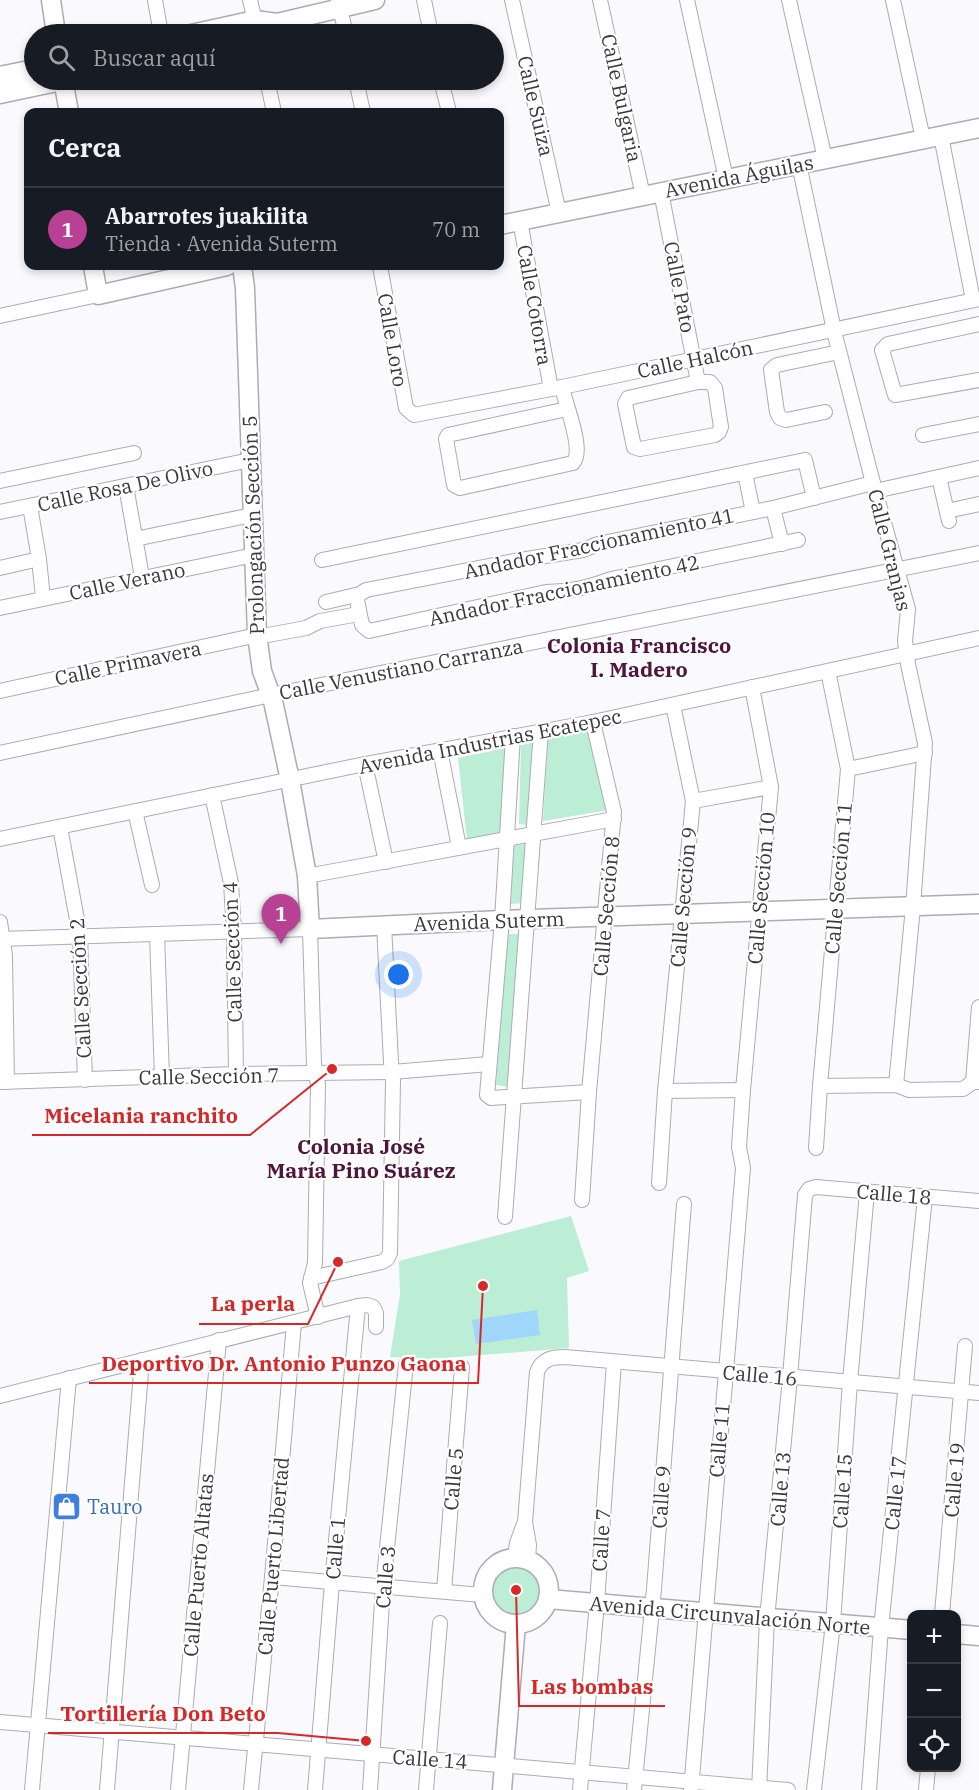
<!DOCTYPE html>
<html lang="es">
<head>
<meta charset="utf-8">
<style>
	:root { --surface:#171b24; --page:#242831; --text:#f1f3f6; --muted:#9ea1a6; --line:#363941; --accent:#b94195 }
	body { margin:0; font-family:"IBM Plex Serif",serif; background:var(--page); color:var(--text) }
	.controls { position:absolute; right:18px; bottom:18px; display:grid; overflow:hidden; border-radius:12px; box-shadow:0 3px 9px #0003 }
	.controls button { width:54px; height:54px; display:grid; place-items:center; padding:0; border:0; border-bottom:2px solid var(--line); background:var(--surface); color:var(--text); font:30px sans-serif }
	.you { position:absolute; left:399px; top:975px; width:21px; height:21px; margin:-15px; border:4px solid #fff; border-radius:50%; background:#1a73e8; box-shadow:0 0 0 9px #1a73e833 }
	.badge { display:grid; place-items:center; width:39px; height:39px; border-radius:50%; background:var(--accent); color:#fff; font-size:20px; font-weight:700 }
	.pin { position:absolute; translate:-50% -50px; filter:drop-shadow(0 2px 3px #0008) }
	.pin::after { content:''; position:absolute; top:32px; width:21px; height:18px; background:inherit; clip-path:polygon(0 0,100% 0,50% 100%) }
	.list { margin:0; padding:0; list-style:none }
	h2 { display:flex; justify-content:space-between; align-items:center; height:78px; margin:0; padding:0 24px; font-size:26px }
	h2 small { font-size:20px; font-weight:400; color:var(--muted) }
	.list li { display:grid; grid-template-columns:39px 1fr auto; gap:18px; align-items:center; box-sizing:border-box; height:84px; padding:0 24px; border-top:2px solid var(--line) }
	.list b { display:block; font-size:22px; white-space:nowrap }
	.list p { margin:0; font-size:20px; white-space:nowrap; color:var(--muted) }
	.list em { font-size:20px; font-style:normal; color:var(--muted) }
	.icon { flex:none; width:33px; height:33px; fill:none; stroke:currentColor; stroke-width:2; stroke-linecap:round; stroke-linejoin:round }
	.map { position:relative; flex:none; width:979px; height:1790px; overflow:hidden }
	.search { position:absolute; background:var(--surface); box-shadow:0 3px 9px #0003; left:24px; top:24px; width:480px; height:66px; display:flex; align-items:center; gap:15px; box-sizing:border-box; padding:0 21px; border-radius:33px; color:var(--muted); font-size:22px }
	.panel { position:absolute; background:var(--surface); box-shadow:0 3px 9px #0003; left:24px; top:108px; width:480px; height:162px; border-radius:12px }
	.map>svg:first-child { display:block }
</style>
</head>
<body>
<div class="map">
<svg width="979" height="1790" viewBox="0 0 979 1790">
	<rect width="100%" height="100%" fill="#fafafe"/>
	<!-- green -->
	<g fill="#bcedd5">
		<polygon points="587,730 609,810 543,821 548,737"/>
		<polygon points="534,742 527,825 519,824 521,745"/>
		<polygon points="505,748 502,832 467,840 458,758"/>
		<polygon points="525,844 524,903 511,904 513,846"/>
		<polygon points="507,934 519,934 508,1087 496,1085"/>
		<polygon points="571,1216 589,1271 567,1278 569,1348 432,1359 390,1357 400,1294 399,1261"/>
		<circle cx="516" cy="1591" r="33"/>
	</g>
	<!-- water -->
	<polygon fill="#a0d6f9" points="537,1310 540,1335 476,1344 472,1320"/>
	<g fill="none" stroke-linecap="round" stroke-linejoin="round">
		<defs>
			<g id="street">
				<polyline points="155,0 161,34"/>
				<polyline points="250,0 258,34"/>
				<polyline points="338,0 346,34"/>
				<polyline points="424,0 431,34"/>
				<polyline points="512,0 559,213"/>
				<polyline points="600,0 643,196"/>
				<polyline points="687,0 726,179"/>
				<polyline points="789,0 825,159"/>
				<polyline points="893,0 923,139"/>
				<polyline points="267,80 274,112"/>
				<polyline points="356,80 363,112"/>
				<polyline points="441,80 449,112"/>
				<polyline points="941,136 973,300"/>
				<polyline points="799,164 835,335 873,483 908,609 905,641 908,664 925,743 913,907 896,1085"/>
				<polyline points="661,192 698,382"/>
				<polyline points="520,221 551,389"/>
				<polyline points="380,266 406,408 414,415 562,387 979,299"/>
				<polyline points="0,316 98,295"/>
				<polyline points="979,324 888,344 882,350 895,395 979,380"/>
				<polygon points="698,382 710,382 715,388 721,427 719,432 715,435 640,449 634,447 625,404 628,398"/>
				<path d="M 562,387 C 565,404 585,450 573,463 L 460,488 L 454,485 L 446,439 L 448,435 L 567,409"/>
				<polyline points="825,412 786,420 780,418 777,412 771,370 777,365 839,352"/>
				<polyline points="923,435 979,424"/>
				<polyline points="745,473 753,512"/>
				<polyline points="939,477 949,521"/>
				<polyline points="0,481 134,453"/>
				<polyline points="126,486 142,577"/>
				<polyline points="875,491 979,468"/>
				<polyline points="30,506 39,559 43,598"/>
				<polyline points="773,508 782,544"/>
				<polyline points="947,511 979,504"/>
				<polyline points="0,512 250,460"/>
				<polyline points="135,539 252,515"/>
				<polyline points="322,560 805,460 814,498"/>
				<polyline points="0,568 39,559"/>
				<path d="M 356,595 L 362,625 L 369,631 L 546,592 C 570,592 589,587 611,579 L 798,540"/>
				<polyline points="326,602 360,594 366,590 514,561 583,550 598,544 773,508 873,483"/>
				<polyline points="0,608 254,555"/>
				<polyline points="257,637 306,628 320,621 359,614"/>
				<polyline points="0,691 257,635"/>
				<polyline points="513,736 502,920 487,1095 491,1098 589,1092"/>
				<polyline points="440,750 459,847"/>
				<polyline points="0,753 271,695 979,553"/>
				<polyline points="365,764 386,862"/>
				<polyline points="848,769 925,753"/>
				<polyline points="212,795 231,883 234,932 236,1074"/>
				<polyline points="693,801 771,787"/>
				<polyline points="135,811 152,885"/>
				<polyline points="60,827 80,936 85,1080"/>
				<polyline points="0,839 365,764 593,722 979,638"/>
				<polyline points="307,876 614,819"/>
				<polyline points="0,922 5,955 7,1082"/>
				<polyline points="157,934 162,1077"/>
				<polyline points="0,939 310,929 314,1065 318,1084 315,1263 310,1283 318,1317"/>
				<polyline points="0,1082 236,1074 392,1072 489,1064"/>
				<polyline points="973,1082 979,1007"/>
				<polyline points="820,1086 896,1085 909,1090 963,1089 973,1082 979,1082"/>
				<polyline points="665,1091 743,1090"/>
				<polyline points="816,1148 820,1086 848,769 828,671"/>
				<polyline points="659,1183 665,1091 693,801 673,705"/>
				<polyline points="582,1200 589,1092 614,812 593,722"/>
				<polyline points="505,1217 541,731"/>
				<polyline points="311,1278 382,1262 387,1259 390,1253 393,1081 391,1062 384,925"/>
				<polyline points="0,1396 358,1306 367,1305 373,1307 376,1313 376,1327"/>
				<polyline points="515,1557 517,1543 524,1524"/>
				<path d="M 528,1559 L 529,1545 L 525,1522 L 537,1372 C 542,1359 552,1357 565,1357 L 979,1393"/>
				<polyline points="272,1577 482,1595"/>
				<polyline points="444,1591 462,1367"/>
				<polyline points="942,1614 965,1346"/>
				<polyline points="0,1722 788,1790"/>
				<polyline points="32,1790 69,1378"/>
				<polyline points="107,1790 142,1360"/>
				<polyline points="178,1790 219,1340"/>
				<polyline points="251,1790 272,1577 294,1323"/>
				<polyline points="315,1790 332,1583 358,1306"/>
				<polyline points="370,1790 383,1587 406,1364"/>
				<polyline points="426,1790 440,1623"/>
				<polyline points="580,1790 597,1603 614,1362"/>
				<polyline points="634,1790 654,1589 684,1204"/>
				<polyline points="691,1790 743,1168 739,1147 743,1090 771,787 752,687"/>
				<polyline points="759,1790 767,1619 790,1377 805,1195 809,1189 816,1187 979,1201"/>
				<polyline points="814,1790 833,1623 850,1382 867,1192"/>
				<polyline points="869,1790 881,1628 925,1197"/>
				<polyline points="926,1790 928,1768"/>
			</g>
			<g id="secondary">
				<polyline points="51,0 56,34"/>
				<polyline points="191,34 255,20 277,23 375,0"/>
				<polyline points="0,76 34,69"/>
				<polyline points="63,80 69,112"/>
				<polyline points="0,94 66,80"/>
				<polyline points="500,225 979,128"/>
				<polyline points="93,266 98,295 227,266"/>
				<polyline points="242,266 245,288 257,635 262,671 273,701 290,780 307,876 310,929 502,920 979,904"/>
				<circle cx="516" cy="1591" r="33"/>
				<polyline points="548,1599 912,1630"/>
				<polyline points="956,1634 979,1636"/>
				<polyline points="502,1790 516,1624"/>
			</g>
		</defs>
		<!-- street casing -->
		<use href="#street" stroke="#acacb1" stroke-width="16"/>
		<!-- secondary casing -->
		<use href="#secondary" stroke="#acacb1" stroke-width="21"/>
		<!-- street -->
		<use href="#street" stroke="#fff" stroke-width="14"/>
		<!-- secondary -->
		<use href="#secondary" stroke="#fff" stroke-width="18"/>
	</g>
	<!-- icons -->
	<defs>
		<symbol id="shop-square" viewBox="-11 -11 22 22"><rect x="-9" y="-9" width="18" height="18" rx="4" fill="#3f7fe0" stroke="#fff"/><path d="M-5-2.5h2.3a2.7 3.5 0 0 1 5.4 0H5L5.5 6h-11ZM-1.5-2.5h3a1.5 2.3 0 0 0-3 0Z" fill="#fff"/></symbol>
	</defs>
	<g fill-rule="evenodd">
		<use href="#shop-square" x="50" y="1490" width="33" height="33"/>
	</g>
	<g text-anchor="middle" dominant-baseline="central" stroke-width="4.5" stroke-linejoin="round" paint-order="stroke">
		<!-- street labels -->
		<g font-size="20" fill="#39393b" stroke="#fff">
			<text transform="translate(622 98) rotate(78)">Calle Bulgaria</text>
			<text transform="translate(536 106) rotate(77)">Calle Suiza</text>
			<text transform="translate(739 176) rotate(-11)">Avenida Águilas</text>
			<text transform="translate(680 287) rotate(79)">Calle Pato</text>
			<text transform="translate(535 305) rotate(80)">Calle Cotorra</text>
			<text transform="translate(393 340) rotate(80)">Calle Loro</text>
			<text transform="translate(695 359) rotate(-12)">Calle Halcón</text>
			<text transform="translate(125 486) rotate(-12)">Calle Rosa De Olivo</text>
			<text transform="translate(253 525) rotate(-92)">Prolongación Sección 5</text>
			<text transform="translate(599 543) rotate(-12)">Andador Fraccionamiento 41</text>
			<text transform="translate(890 550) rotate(76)">Calle Granjas</text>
			<text transform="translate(127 581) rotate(-12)">Calle Verano</text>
			<text transform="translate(564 590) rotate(-12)">Andador Fraccionamiento 42</text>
			<text transform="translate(128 663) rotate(-12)">Calle Primavera</text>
			<text transform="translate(401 669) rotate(-11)">Calle Venustiano Carranza</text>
			<text transform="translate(490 741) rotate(-11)">Avenida Industrias Ecatepec</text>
			<text transform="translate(838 878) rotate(-85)">Calle Sección 11</text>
			<text transform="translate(761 888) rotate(-85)">Calle Sección 10</text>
			<text transform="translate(683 897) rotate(-85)">Calle Sección 9</text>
			<text transform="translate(606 906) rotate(-85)">Calle Sección 8</text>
			<text transform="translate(489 921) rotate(-2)">Avenida Suterm</text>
			<text transform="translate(232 952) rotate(-92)">Calle Sección 4</text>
			<text transform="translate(80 988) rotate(-93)">Calle Sección 2</text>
			<text transform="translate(209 1076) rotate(-1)">Calle Sección 7</text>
			<text transform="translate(894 1194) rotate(5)">Calle 18</text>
			<text transform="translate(760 1375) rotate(5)">Calle 16</text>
			<text transform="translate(719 1440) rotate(-85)">Calle 11</text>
			<text transform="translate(453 1479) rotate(-85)">Calle 5</text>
			<text transform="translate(954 1480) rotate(-85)">Calle 19</text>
			<text transform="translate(780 1489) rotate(-85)">Calle 13</text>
			<text transform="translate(842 1491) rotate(-86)">Calle 15</text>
			<text transform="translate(895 1493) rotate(-84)">Calle 17</text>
			<text transform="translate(661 1497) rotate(-86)">Calle 9</text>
			<text transform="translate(601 1540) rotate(-86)">Calle 7</text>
			<text transform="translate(335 1548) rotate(-85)">Calle 1</text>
			<text transform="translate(273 1556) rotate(-85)">Calle Puerto Libertad</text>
			<text transform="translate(198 1565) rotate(-85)">Calle Puerto Altatas</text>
			<text transform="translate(385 1577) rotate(-85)">Calle 3</text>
			<text transform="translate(730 1615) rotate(5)">Avenida Circunvalación Norte</text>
			<text transform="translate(430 1759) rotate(4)">Calle 14</text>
		</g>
		<!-- shop labels -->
		<g font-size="20" fill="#366cbe" stroke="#fff" text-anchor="start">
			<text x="87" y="1506">Tauro</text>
		</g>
		<!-- neighbourhood labels -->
		<g font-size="21" font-weight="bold" fill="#4f153d" stroke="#fff">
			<text x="639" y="645">Colonia Francisco<tspan x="639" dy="24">I. Madero</tspan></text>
			<text x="361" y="1146">Colonia José<tspan x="361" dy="24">María Pino Suárez</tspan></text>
		</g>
	</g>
	<!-- callouts -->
	<path fill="none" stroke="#d62828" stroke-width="2" d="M332 1069L250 1135H32M338 1262L308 1324H199M483 1286L478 1383H89M516 1590L519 1706H665M366 1741L278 1733H48"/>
	<g fill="#d62828" stroke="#fff" stroke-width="2">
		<circle cx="332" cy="1069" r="6"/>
		<circle cx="338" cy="1262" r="6"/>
		<circle cx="483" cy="1286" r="6"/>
		<circle cx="516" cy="1590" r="6"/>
		<circle cx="366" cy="1741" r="6"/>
	</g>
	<g font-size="21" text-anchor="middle" font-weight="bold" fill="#d62828" stroke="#fff" stroke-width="4.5" stroke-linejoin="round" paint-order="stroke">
		<text x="141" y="1123">Micelania ranchito</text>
		<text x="253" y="1311">La perla</text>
		<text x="284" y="1371">Deportivo Dr. Antonio Punzo Gaona</text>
		<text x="592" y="1694">Las bombas</text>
		<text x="163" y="1721">Tortillería Don Beto</text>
	</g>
</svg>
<div class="controls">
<button>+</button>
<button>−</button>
<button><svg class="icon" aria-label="locate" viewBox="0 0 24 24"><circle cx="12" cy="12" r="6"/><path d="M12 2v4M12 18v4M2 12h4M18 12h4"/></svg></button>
</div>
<div class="you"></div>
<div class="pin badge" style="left:281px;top:944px">1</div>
<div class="search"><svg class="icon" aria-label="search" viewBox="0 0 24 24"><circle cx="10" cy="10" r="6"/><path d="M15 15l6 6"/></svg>Buscar aquí</div>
<section class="panel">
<h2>Cerca<small></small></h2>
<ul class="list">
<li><span class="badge">1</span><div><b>Abarrotes juakilita</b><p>Tienda · Avenida Suterm</p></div><em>70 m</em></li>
</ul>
</section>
</div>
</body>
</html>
